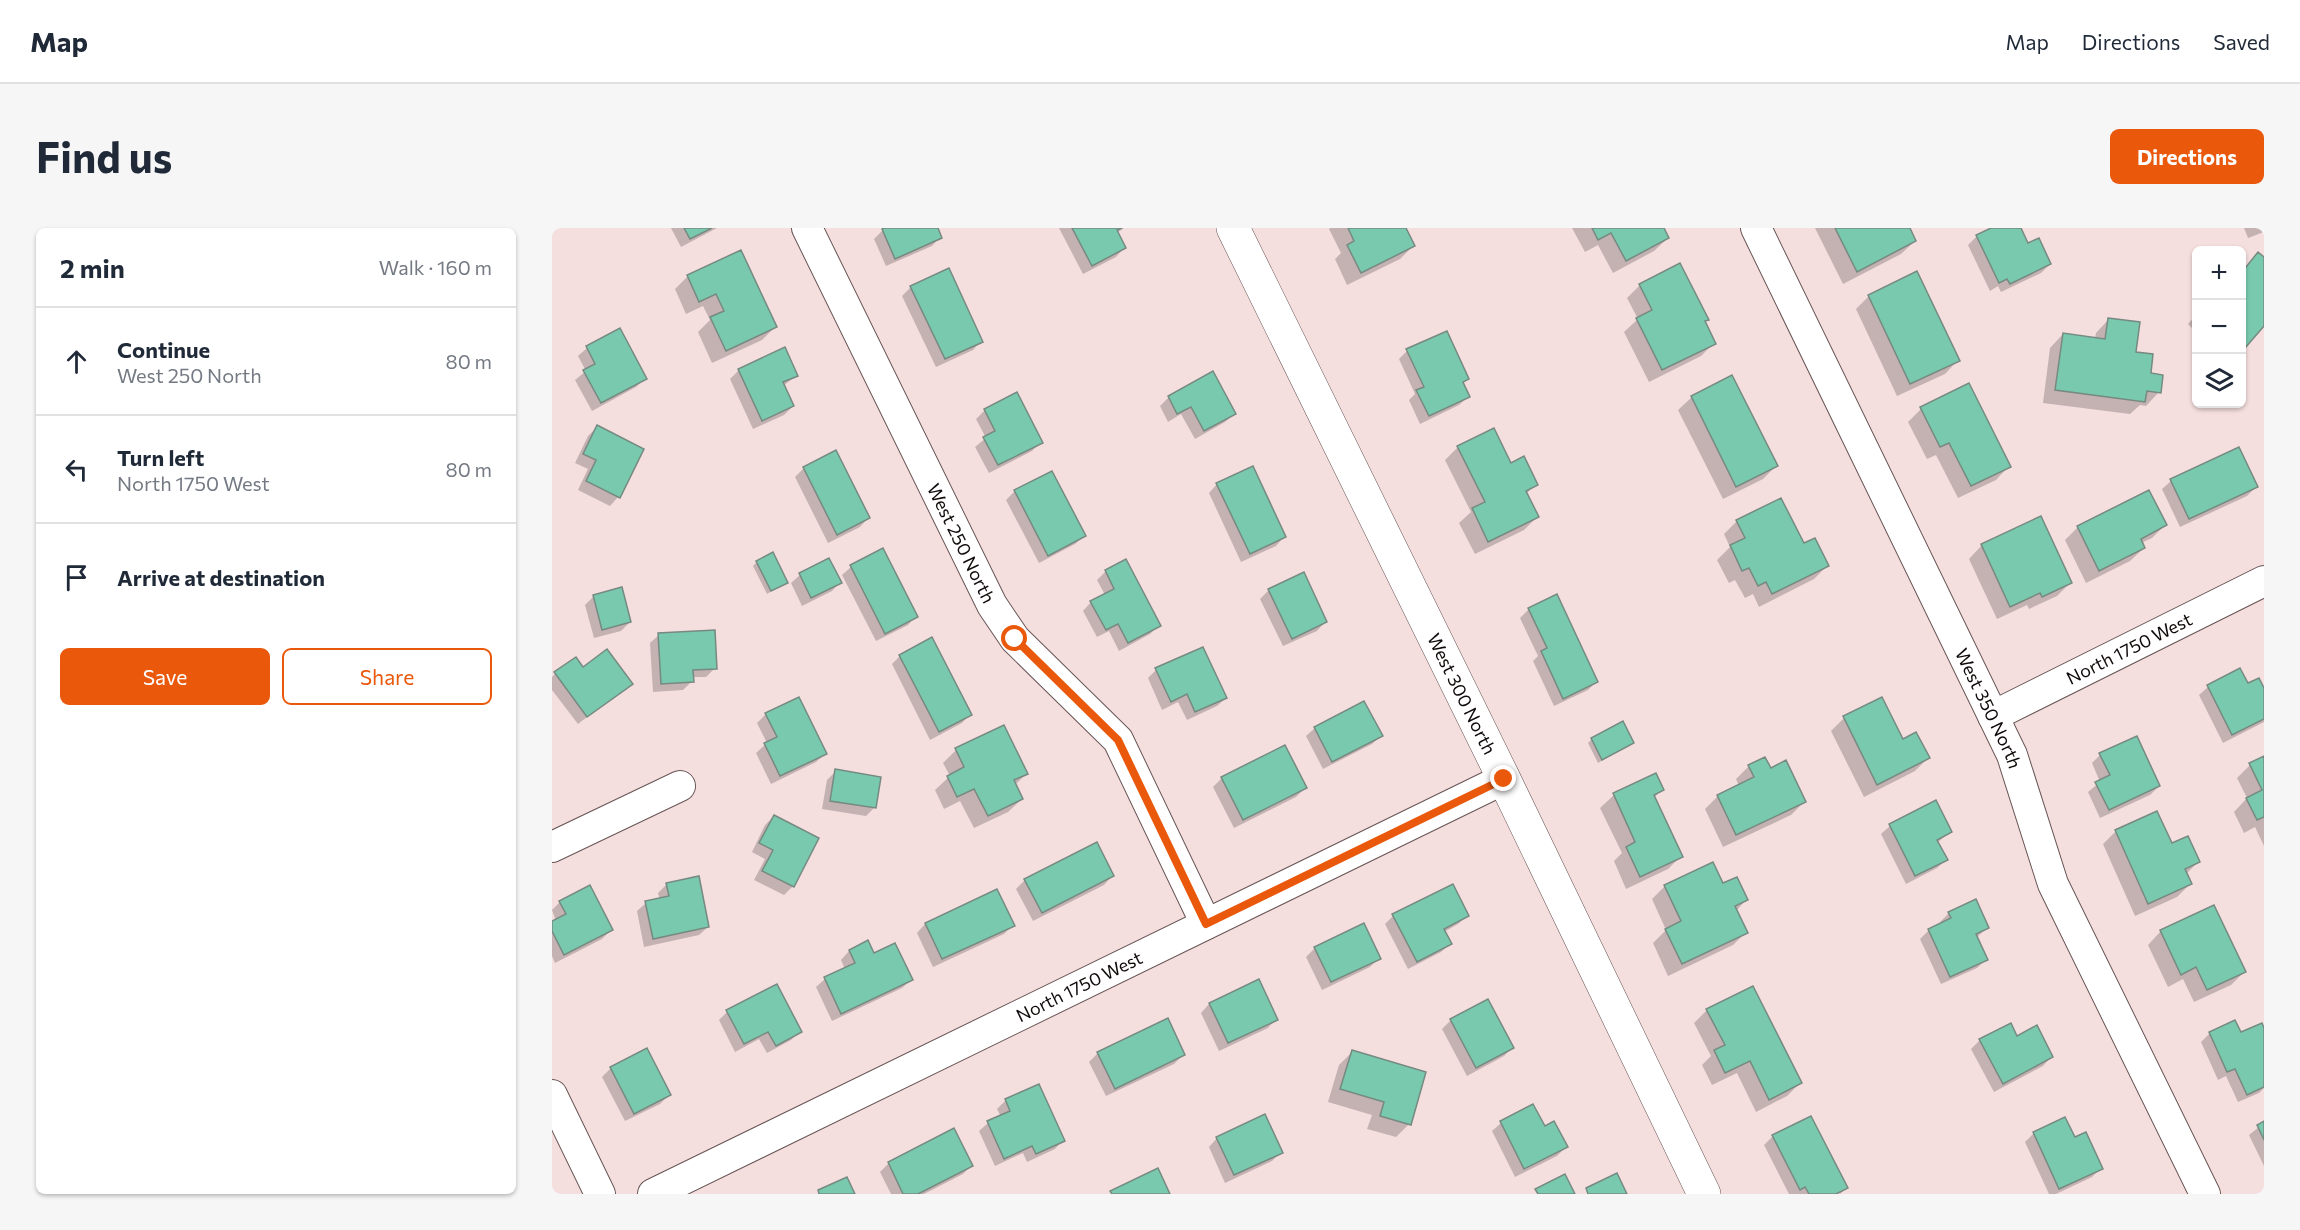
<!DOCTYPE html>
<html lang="en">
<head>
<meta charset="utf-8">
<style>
	:root { --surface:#fff; --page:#f6f6f7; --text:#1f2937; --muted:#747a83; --line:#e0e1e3; --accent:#ea580c }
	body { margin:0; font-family:Commissioner,sans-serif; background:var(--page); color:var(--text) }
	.controls { position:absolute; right:18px; top:18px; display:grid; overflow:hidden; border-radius:9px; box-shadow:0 2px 4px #0004 }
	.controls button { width:54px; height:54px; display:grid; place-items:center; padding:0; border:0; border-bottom:2px solid var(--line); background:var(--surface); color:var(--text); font:30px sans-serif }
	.stop { position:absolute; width:18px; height:18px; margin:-14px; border:4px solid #ea580c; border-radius:50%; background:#fff }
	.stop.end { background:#ea580c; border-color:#fff; box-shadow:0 2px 6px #0008 }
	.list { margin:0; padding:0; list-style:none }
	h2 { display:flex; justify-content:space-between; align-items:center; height:78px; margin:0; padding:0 24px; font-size:26px }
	h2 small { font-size:20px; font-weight:400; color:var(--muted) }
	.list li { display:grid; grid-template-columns:39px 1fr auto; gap:18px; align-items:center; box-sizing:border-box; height:108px; padding:0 24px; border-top:2px solid var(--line) }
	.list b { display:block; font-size:22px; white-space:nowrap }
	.list p { margin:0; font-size:20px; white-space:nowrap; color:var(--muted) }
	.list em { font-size:20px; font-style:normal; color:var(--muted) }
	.actions { display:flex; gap:12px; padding:18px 24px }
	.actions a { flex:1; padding:14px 0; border:2px solid var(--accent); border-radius:9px; text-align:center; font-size:21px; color:var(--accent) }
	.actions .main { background:var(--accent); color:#fff }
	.icon { flex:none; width:33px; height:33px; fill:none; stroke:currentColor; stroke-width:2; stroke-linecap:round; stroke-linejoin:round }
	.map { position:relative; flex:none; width:1712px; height:966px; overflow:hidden; border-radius:9px }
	header { display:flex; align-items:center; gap:36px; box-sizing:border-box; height:84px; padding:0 30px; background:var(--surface); border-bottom:2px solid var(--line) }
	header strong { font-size:28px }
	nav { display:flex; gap:33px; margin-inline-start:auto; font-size:21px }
	.intro { display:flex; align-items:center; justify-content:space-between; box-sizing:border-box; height:144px; padding:0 36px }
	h1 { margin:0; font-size:42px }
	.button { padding:15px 27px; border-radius:9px; background:var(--accent); color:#fff; font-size:21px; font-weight:700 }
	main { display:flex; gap:36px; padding:0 36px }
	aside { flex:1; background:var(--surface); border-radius:9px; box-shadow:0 2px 4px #0004 }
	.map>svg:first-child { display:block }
</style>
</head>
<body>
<header>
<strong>Map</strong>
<nav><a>Map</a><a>Directions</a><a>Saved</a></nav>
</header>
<div class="intro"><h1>Find us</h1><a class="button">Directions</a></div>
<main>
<aside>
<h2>2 min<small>Walk · 160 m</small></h2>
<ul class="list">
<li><svg class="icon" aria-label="ahead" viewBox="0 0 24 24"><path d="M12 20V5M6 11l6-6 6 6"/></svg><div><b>Continue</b><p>West 250 North</p></div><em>80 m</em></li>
<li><svg class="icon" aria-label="left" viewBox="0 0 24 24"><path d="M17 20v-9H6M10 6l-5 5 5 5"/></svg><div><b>Turn left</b><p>North 1750 West</p></div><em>80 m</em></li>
<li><svg class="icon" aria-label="arrive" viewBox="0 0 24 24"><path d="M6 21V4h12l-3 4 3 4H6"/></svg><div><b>Arrive at destination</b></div></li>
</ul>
<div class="actions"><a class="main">Save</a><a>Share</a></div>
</aside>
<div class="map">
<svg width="1712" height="966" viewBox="0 0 1712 966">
	<rect width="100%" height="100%" fill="#f5dede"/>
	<!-- shadow -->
	<g fill="#0003">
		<polygon points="119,0 165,0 129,19"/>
		<polygon points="333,0 384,0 388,9 380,18 334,38 322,11"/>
		<polygon points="507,0 572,0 565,5 572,20 564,29 531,46"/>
		<polygon points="778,0 852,0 861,18 848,31 795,57 783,31 789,25 777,1"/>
		<polygon points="1020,0 1110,0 1116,10 1102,23 1061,45 1046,17 1033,24"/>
		<polygon points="1263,0 1356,0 1363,13 1349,26 1291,56"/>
		<polygon points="1442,0 1467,0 1475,17 1498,36 1489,45 1449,64 1446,58 1438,63 1416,17 1425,8"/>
		<polygon points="1692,0 1712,0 1712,4 1696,10"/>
		<polygon points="1706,27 1712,31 1712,95 1690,121 1690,44"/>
		<polygon points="136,48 223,99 210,112 160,135 146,104 158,92 151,78 134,86 123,61"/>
		<polygon points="1088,57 1155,92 1152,94 1162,115 1149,128 1097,154 1072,104 1086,91 1075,70"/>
		<polygon points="359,59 429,113 421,122 384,139 350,68"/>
		<polygon points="1317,68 1406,132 1393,146 1345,168 1304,81"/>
		<polygon points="1644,87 1644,104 1636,96"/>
		<polygon points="1557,91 1582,125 1607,164 1594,178 1588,177 1578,186 1491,175 1498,120 1511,106 1543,111 1544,105"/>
		<polygon points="35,120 93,150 84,159 40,183 23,152 34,143 26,128"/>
		<polygon points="855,123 916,150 910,156 916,169 907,177 868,196 857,172 863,166 847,131"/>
		<polygon points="187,142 244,148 231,158 241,178 232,187 201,201 178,151"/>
		<polygon points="661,146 682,186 673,194 643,211 629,186 616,194 608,178 617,169"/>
		<polygon points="1140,169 1224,238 1211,251 1171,271 1126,182"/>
		<polygon points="1369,181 1457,238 1444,252 1406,270 1384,227 1375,231 1356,194"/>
		<polygon points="433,182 489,214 480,223 437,245 423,219 434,210 424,191"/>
		<polygon points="45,199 90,222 66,269 58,278 26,262 36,241 23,235 36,208"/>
		<polygon points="906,219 958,237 984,256 974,266 985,289 972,302 923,326 907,295 919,284 893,232"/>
		<polygon points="1686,221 1704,259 1695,268 1628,299 1610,261 1619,253"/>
		<polygon points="252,240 316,290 308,299 276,315 243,249"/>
		<polygon points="665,256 732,309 724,318 689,334 657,265"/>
		<polygon points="463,263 532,308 523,316 487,335 454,272"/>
		<polygon points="1185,293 1251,317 1275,338 1262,351 1207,379 1201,366 1193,370 1183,352 1177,355 1165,332 1178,319 1172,306"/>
		<polygon points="1613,297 1600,310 1589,315 1592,320 1578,333 1534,355 1513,312 1526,299"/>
		<polygon points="1430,317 1518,355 1505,368 1477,381 1475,377 1445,391 1417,331"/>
		<polygon points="277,332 288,354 280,363 250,378 239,355 248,347"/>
		<polygon points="205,334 234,354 215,366 201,338"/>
		<polygon points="299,339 364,388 356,397 324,413 290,347"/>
		<polygon points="554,343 607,397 598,406 567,423 557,403 545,409 531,383 539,374 553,367 545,352"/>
		<polygon points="717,362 773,394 765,403 731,418 708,371"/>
		<polygon points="42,368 78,394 69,403 42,410 33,377"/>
		<polygon points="1004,368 1044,454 1036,462 1002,478 981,433 986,428 968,390 976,382"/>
		<polygon points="107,407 163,440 154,449 140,449 140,453 131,462 101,464 98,415"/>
		<polygon points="348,428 418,486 410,495 378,512 340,436"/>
		<polygon points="30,441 79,455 26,496 0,462 0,449 3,446"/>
		<polygon points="604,442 674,470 665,478 635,492 626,474 610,482 596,450"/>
		<polygon points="1688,442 1695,457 1712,463 1712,494 1671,515 1647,467 1656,459"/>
		<polygon points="214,486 273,526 264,534 219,556 204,525 215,515 205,495"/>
		<polygon points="1292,490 1376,530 1363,543 1312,569 1279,503"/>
		<polygon points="763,500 829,508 820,516 771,541 754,508"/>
		<polygon points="1040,511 1080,515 1046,535 1036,515"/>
		<polygon points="404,522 474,546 463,557 470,571 456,584 422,600 408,573 392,581 383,562 398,548 391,535"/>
		<polygon points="1548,527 1607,558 1598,567 1548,590 1536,564 1548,554 1540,535"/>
		<polygon points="1712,530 1712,618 1703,599 1692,605 1682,584 1695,570 1685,550 1698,537"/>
		<polygon points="1197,538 1218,542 1252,574 1239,587 1171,619 1153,581 1166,568 1187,558 1184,551"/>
		<polygon points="284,543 323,579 314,588 270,581 275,552"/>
		<polygon points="1104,547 1110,561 1102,570 1129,628 1116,641 1074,661 1062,633 1070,625 1048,580 1062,567"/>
		<polygon points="670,550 753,560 744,569 682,600 661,559"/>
		<polygon points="222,588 265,610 241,658 232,667 202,652 213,631 200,624 213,597"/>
		<polygon points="1338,598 1398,604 1385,615 1394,632 1385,640 1354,656 1329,606"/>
		<polygon points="1564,603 1619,617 1646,634 1634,646 1638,656 1625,669 1583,688 1551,616"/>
		<polygon points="560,648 552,657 481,693 464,661 473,652"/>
		<polygon points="115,656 156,699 147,707 92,719 85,683 94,675 108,672 106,665"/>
		<polygon points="1171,657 1194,672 1184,683 1194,704 1181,717 1116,748 1101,715 1114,702 1100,671 1113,658"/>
		<polygon points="444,663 461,697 452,706 381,739 365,705 373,696"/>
		<polygon points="8,674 59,702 50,711 3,735 0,728 0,695 4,693 0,682"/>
		<polygon points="1397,685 1435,700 1424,710 1434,731 1425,740 1389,756 1368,711 1377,702 1390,696 1388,694"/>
		<polygon points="841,688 915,688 906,696 892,704 898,716 889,724 856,741 833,696"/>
		<polygon points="1609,703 1692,744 1679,757 1642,774 1631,751 1616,759 1596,717"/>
		<polygon points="763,720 827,730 818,739 770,762 754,729"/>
		<polygon points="297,723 359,752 350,760 280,793 264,759 273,751 293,741 289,732"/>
		<polygon points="657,776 724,791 716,800 667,823 649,785"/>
		<polygon points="1155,782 1248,855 1235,868 1204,884 1185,845 1160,857 1150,837 1159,828 1142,795"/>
		<polygon points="175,784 248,803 239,812 215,825 207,811 183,824 167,792"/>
		<polygon points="899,792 960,820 952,828 915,848 890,801"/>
		<polygon points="1712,803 1712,860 1707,865 1686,874 1674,848 1666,852 1649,814 1658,805 1688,806"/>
		<polygon points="1465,810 1499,829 1491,838 1442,864 1419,821 1428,812"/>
		<polygon points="800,824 857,896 844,909 815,901 820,887 776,874 787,837"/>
		<polygon points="546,825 631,827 622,836 554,868 537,834"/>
		<polygon points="59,840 117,867 108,876 73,893 50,849"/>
		<polygon points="454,872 511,912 503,921 475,934 471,925 443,938 427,903 436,895 449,889 445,881"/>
		<polygon points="949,895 992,900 1014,919 1005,928 963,949 940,903"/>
		<polygon points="1712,895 1712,938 1697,907"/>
		<polygon points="401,902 419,938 411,946 372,966 339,966 328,944 336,936"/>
		<polygon points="1482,905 1522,911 1549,940 1540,949 1504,966 1497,966 1473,914"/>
		<polygon points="1221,908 1294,960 1288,966 1286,963 1280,966 1237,966 1212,917"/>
		<polygon points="665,910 729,924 720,933 673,955 657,919"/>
	</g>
	<!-- building -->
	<g fill="#78c9ae" stroke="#768a82" stroke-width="1.5">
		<polygon points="132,0 160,0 138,11"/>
		<polygon points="332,0 386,0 390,10 343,31 330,1"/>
		<polygon points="520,0 570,0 565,2 574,20 540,38"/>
		<polygon points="796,0 854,0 863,18 809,45 795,17 802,13"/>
		<polygon points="1040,0 1112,0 1117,10 1074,33 1059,5 1046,12"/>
		<polygon points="1283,0 1358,0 1364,13 1305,44"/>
		<polygon points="1439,0 1469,0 1476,15 1487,10 1499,36 1458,56 1455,51 1447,55 1424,7"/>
		<polygon points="189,22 225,99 174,123 158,89 172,83 164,66 147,74 135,47"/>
		<polygon points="1706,24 1712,29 1712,98 1693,120 1690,118 1690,44"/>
		<polygon points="1128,35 1157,92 1153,93 1164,116 1110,142 1084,90 1100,82 1087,56"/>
		<polygon points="397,40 431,114 393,131 358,58"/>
		<polygon points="1365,43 1408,133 1358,156 1316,67"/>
		<polygon points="1556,90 1588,94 1584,124 1601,126 1599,145 1611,147 1609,165 1595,163 1593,174 1503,162 1511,105 1553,111"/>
		<polygon points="68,100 95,151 49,175 31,142 43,136 34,118"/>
		<polygon points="895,103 917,151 911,154 918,169 877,188 864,162 872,159 854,121"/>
		<polygon points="233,119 246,148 231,154 242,178 210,193 186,141"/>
		<polygon points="661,143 684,186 652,203 639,179 625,186 616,168"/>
		<polygon points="1180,147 1226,238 1184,259 1139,168"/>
		<polygon points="1417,155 1459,239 1419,258 1397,215 1388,219 1368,179"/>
		<polygon points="465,164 491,215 446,237 431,209 443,203 432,181"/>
		<polygon points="45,197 92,221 68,270 34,253 44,232 31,226"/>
		<polygon points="942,200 959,235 972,228 986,257 974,263 987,289 936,314 920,280 933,274 905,218"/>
		<polygon points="1687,219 1706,259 1637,291 1618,251"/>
		<polygon points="284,222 318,290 285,307 251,239"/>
		<polygon points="701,238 734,309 698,326 664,255"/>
		<polygon points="500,243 534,308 496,328 462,262"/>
		<polygon points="1597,262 1615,297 1589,311 1593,320 1547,343 1525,298"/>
		<polygon points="1229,270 1252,315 1263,310 1277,338 1220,366 1214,354 1206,358 1197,340 1190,343 1178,317 1193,310 1184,292"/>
		<polygon points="1489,288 1520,355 1490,369 1488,365 1458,379 1429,316"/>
		<polygon points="331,320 366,389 333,406 298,337"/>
		<polygon points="221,324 236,355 219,363 204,333"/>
		<polygon points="277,330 290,355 259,370 247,345"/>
		<polygon points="574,331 609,398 576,415 566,396 554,402 538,373 562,361 553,342"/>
		<polygon points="752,344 775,394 740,411 716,361"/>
		<polygon points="70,359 79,394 50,402 41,367"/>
		<polygon points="1005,366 1046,454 1011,471 989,423 995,420 976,380"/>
		<polygon points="163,402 165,441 141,442 142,454 109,456 106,405"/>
		<polygon points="380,409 420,487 387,504 347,427"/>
		<polygon points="651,419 675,470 643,484 635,466 619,474 603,440"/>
		<polygon points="55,421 81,456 35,489 2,444 24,429 31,439"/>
		<polygon points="1688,440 1696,455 1707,450 1712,460 1712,491 1680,507 1655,457"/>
		<polygon points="247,469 275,526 228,548 212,515 225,509 213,485"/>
		<polygon points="1330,469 1351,511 1364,504 1378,530 1325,557 1291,488"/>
		<polygon points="812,473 831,508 780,534 762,499"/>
		<polygon points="1071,493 1082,515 1050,532 1039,510"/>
		<polygon points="452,497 476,546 462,552 471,571 436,588 422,561 405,569 395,548 412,539 403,520"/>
		<polygon points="1585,508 1608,558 1557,582 1543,554 1558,547 1547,525"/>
		<polygon points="733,517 755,560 691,592 669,549"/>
		<polygon points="1712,528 1712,589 1705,592 1694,570 1710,562 1697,535"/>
		<polygon points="1213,529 1219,540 1234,532 1254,574 1184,607 1165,567 1202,549 1196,537"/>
		<polygon points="283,541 329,549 324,580 278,573"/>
		<polygon points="1104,545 1112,562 1102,567 1131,629 1088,649 1074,619 1083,614 1061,565"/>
		<polygon points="1384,572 1400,604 1385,612 1396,632 1363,648 1337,596"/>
		<polygon points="1605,583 1620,615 1636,608 1648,634 1633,641 1640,656 1596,676 1563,602"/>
		<polygon points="222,587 267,610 242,659 210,643 221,622 207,615"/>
		<polygon points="545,614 562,648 490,685 472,651"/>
		<polygon points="1161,634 1171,655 1185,649 1196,672 1183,678 1196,705 1130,736 1113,701 1129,693 1112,657"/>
		<polygon points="147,648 157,699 101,711 93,673 117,668 114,655"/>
		<polygon points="901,656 917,688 892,701 900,716 865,734 840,686"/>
		<polygon points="38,657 61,702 12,727 0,703 0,693 14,686 7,673"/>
		<polygon points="445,661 463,698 390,731 373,695"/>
		<polygon points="1424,671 1437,700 1424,706 1436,732 1398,749 1376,701 1399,690 1396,684"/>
		<polygon points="1662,677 1694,744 1655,762 1644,739 1629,747 1608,702"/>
		<polygon points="812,695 829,731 779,754 762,719"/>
		<polygon points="316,712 322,725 343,715 361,752 289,786 272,749 303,735 297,722"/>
		<polygon points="707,751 726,792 676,815 657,775"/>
		<polygon points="225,756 250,804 224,818 216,804 192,816 174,782"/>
		<polygon points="1201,758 1250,855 1217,872 1198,833 1173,845 1162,822 1173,817 1154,781"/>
		<polygon points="936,771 962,820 924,840 898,791"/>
		<polygon points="616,790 633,827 563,861 545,824"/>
		<polygon points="1683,792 1689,804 1710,795 1712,800 1712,859 1695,867 1683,841 1675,844 1657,804"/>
		<polygon points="1459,795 1465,808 1485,797 1501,829 1451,856 1427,811"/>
		<polygon points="95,820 119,867 82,886 58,839"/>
		<polygon points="800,822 874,844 859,897 828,888 832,874 788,861"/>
		<polygon points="487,856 513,913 484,926 480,918 452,931 435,893 458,883 453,871"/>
		<polygon points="981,876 993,898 1002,893 1016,919 972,941 948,893"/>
		<polygon points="713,886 731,925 682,947 664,909"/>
		<polygon points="1259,888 1296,960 1284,966 1257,966 1253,959 1248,962 1220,907"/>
		<polygon points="1513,889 1523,909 1534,904 1551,941 1507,961 1481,904"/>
		<polygon points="1712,893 1712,912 1705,897"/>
		<polygon points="402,900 421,938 366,966 351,966 336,934"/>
		<polygon points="606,940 618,966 560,966 558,963"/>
		<polygon points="1065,945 1075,966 1036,966 1034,960"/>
		<polygon points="1013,946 1023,966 986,966 983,961"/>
		<polygon points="295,949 303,966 267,966 266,962"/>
	</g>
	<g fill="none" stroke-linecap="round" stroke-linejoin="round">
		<defs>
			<g id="street">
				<path id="s1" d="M 255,0 L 440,377 L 463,411 L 566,512 L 654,696"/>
				<path id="s2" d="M 1204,0 L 1460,527 L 1501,656 L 1653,966"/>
				<path id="s3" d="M 1441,488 L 1712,353"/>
				<polyline points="0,619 128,558"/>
				<polyline points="0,867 48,966"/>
				<path id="s4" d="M 101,966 L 952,551"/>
			</g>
			<g id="secondary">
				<path id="s5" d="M 681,0 L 952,551 L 1152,966"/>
			</g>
		</defs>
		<!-- street casing -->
		<use href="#street" stroke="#685555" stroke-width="32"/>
		<!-- secondary casing -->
		<use href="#secondary" stroke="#685555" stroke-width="34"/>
		<!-- street -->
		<use href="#street" stroke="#fff" stroke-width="30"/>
		<!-- secondary -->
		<use href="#secondary" stroke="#fff" stroke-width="33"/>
	</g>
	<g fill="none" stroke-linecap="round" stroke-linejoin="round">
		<!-- route -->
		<polyline stroke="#ea580c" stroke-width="8" points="463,411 566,512 654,696 952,551"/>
	</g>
	<g text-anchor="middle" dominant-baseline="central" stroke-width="4.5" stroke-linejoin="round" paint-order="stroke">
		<!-- street labels -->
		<g font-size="18" fill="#110a0a" stroke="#fff">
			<text stroke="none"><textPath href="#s1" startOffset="351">West 250 North</textPath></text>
			<text stroke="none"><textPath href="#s3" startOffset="152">North 1750 West</textPath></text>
			<text stroke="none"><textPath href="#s5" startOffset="519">West 300 North</textPath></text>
			<text stroke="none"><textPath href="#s2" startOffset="534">West 350 North</textPath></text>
			<text stroke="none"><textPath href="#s4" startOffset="474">North 1750 West</textPath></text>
		</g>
	</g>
</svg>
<div class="controls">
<button>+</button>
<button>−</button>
<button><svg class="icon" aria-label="layers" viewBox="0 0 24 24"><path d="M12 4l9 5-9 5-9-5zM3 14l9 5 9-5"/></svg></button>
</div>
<div class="stop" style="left:463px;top:411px"></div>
<div class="stop end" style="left:952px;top:551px"></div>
</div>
</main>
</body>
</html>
